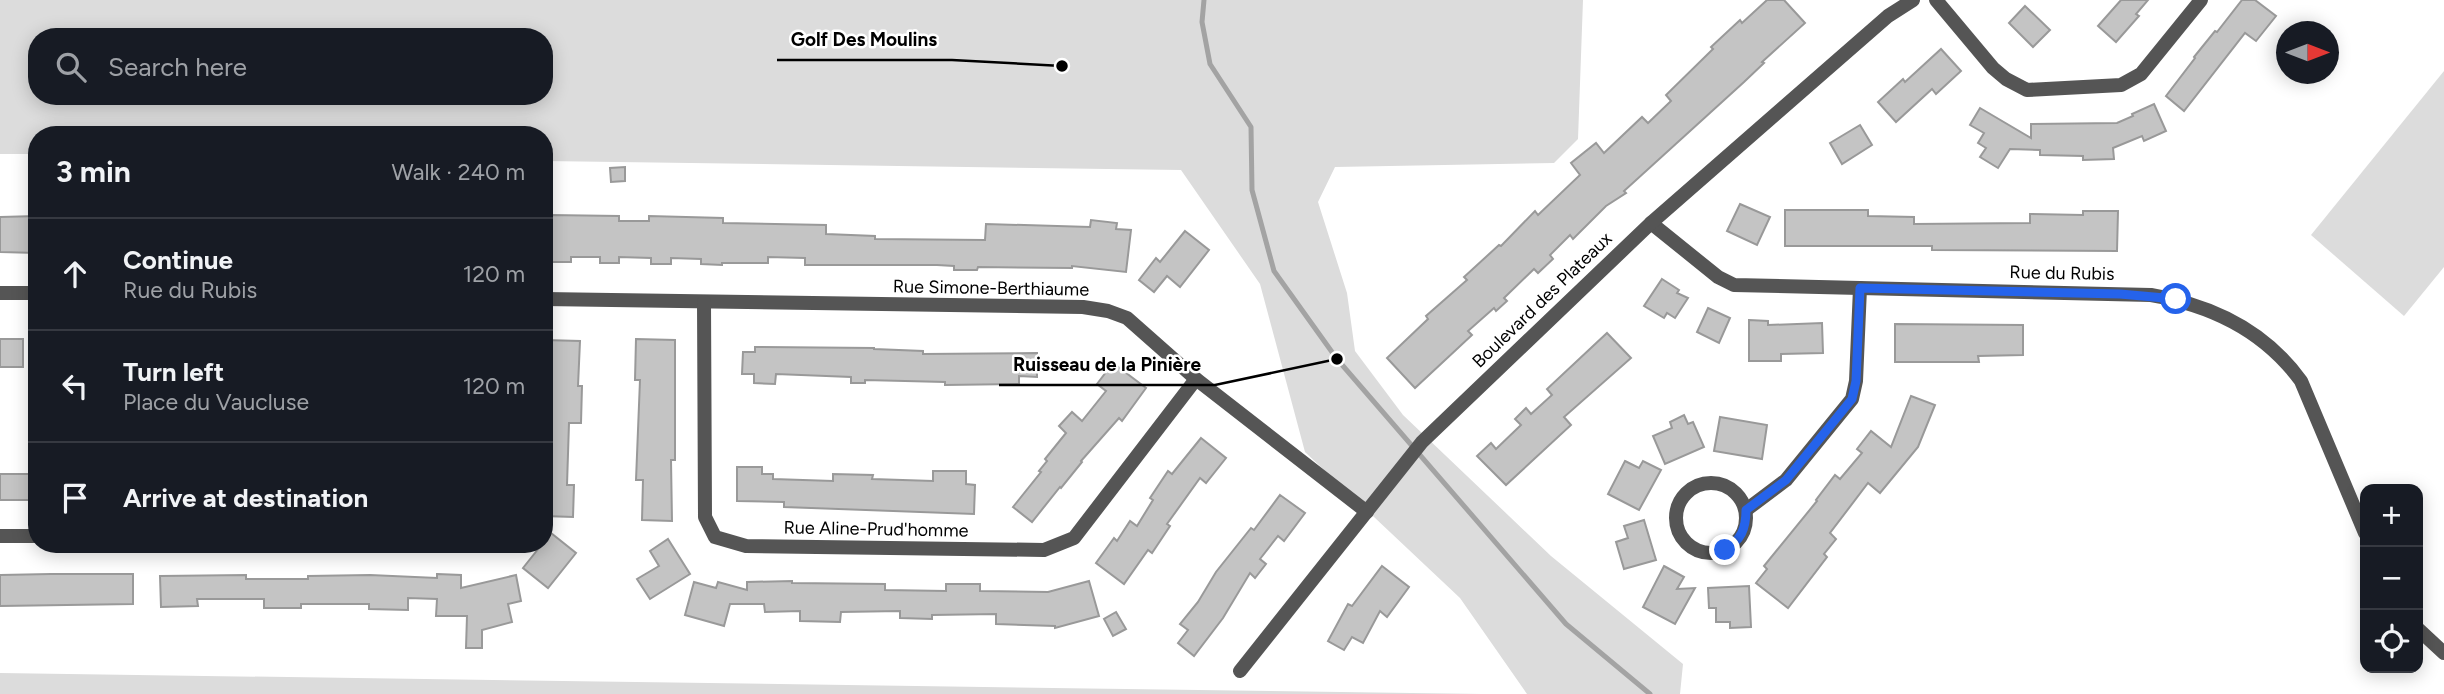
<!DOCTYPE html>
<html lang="en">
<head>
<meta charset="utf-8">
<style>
	:root { --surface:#171b24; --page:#20242c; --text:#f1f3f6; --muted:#9ea1a6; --line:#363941 }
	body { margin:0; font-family:Figtree,sans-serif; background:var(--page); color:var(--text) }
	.controls { position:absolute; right:21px; bottom:21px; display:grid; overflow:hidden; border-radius:14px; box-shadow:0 4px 18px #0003 }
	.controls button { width:63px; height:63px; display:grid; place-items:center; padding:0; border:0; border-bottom:2px solid var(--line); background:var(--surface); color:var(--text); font:35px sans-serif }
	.compass { position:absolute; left:2276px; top:21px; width:63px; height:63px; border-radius:50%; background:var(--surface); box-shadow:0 4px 18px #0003; rotate:90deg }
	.stop { position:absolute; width:21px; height:21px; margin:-16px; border:5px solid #2563eb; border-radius:50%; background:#fff }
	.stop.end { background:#2563eb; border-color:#fff; box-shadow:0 2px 7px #0008 }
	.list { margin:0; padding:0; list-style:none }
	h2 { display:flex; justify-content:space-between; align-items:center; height:91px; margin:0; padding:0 28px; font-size:30px }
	h2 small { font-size:23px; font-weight:400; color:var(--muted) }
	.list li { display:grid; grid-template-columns:46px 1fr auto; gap:21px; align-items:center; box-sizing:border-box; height:112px; padding:0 28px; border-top:2px solid var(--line) }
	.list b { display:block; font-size:26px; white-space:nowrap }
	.list p { margin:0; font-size:23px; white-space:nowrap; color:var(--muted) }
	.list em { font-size:23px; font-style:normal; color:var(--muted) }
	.icon { flex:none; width:38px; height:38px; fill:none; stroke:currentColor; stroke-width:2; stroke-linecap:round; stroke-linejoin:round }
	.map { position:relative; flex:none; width:2444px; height:694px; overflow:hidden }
	.search { position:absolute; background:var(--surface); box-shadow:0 4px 18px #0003; left:28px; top:28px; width:525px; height:77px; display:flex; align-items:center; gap:18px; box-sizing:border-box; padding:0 24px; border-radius:28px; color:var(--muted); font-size:26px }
	.panel { position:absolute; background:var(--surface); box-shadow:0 4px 18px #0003; left:28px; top:126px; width:525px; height:427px; border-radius:28px }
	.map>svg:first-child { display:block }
</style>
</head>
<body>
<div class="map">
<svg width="2444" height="694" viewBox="0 0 2444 694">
	<rect width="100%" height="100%" fill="#fff"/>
	<!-- green -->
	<g fill="#dcdcdc" fill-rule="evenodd">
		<path d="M 0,0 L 1583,0 L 1578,139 L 1554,163 L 1335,167 L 1318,202 L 1347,293 L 1355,351 L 1403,415 L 1551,556 L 1683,664 L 1680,694 L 1527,694 L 1460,598 L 1305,452 L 1260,284 L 1181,170 L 544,161 L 544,135 L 37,135 L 37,154 L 0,154 ZM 37,37 L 544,37 L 544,96 L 37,96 Z"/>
		<polygon points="2444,71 2444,267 2404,316 2311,235"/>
		<polygon points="0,673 1482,694 0,694"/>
	</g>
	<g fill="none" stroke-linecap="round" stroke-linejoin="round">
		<!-- stream -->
		<polyline stroke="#a3a3a3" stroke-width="5" points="1204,0 1202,22 1210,64 1251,127 1252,190 1274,271 1337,359 1566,624 1650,694"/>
	</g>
	<!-- building -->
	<g fill="#c4c4c4" stroke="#999" stroke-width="2">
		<polygon points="1767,0 1784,0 1805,23 1762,62 1764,63 1744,82 1624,191 1626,193 1606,206 1573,239 1570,235 1550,255 1553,259 1538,273 1534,269 1504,298 1507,301 1496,311 1494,308 1468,331 1472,335 1415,388 1387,358 1428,319 1426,316 1467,280 1464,277 1499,245 1501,246 1535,211 1538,215 1580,175 1571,163 1596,143 1604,153 1642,117 1648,123 1671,101 1666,95 1713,49 1711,47 1740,20 1742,23"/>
		<polygon points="2121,0 2148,0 2136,14 2139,16 2116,42 2098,26"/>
		<polygon points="2242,0 2255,0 2276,16 2256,41 2245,33 2184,111 2166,96 2195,58 2194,57 2215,31 2217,32"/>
		<polygon points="2025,6 2050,30 2033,47 2009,23"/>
		<polygon points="1941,49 1961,71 1936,94 1932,89 1896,122 1878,102 1903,79 1905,82"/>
		<polygon points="2154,104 2166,131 2144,141 2142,136 2113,148 2114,159 2083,160 2083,156 2040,155 2040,150 2010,149 1998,168 1980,157 1986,148 1978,143 1984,133 1970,125 1980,108 2031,138 2031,124 2117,123 2133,116 2132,114"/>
		<polygon points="1860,125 1872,145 1842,164 1830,143"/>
		<polygon points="625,167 625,181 611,182 610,168"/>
		<polygon points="1740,204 1770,217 1757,245 1727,231"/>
		<polygon points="1785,210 1868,210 1868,216 1914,217 1914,224 2030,223 2030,214 2083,215 2083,211 2118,211 2117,251 1932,250 1932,246 1785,246"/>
		<polygon points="549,215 619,216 619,221 649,221 649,216 723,218 723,223 826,225 826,234 875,236 875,239 985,240 986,224 1090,227 1091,220 1117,223 1116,229 1131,230 1126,272 1072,266 1072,268 978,267 977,270 954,270 954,266 937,265 805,265 805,258 768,257 768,263 722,263 722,265 701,264 701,259 671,258 671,264 651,264 651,258 619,257 619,263 600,263 600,257 571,257 571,262 551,262 551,256 544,256 544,220 548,220"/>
		<polygon points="37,216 37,253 0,252 0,217"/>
		<polygon points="1185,231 1209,250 1180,287 1167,276 1154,292 1139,280 1156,258 1160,262"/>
		<polygon points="1662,279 1679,290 1677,293 1688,298 1675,318 1667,313 1664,318 1644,306"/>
		<polygon points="1708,308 1730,318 1719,343 1697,332"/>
		<polygon points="1749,320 1768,321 1768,325 1822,323 1823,353 1781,354 1781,361 1749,361"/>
		<polygon points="1895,324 2023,325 2023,355 1978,356 1979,362 1895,362"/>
		<polygon points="1607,333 1631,358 1564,417 1571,425 1506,485 1477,456 1491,443 1496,449 1521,425 1515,419 1526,408 1531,414 1552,395 1547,389"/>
		<rect x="0" y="339" width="23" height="28"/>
		<polygon points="636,339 675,340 675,460 671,460 672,521 642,520 643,480 636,480 640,380 635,380"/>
		<polygon points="544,340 580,341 578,386 582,386 581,423 569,423 567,485 574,485 573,517 544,516"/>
		<polygon points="755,347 874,348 874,349 923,351 923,354 1037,353 1037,377 1019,376 1019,384 945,385 945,382 865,380 865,383 851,383 851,377 776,374 775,384 754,383 754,374 742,374 743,352 755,352"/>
		<polygon points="1113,363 1146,388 1122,421 1119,418 1081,461 1082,462 1061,488 1060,487 1032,522 1013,507 1041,472 1039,471 1047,461 1045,459 1066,433 1059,426 1072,412 1082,421 1106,391 1097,384"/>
		<polygon points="1911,396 1935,405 1918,447 1880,493 1868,483 1830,533 1836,539 1824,554 1827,557 1788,608 1756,583 1767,569 1764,566 1817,501 1816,500 1835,475 1840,479 1862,453 1857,449 1871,431 1891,447"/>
		<polygon points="1684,415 1688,424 1693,422 1704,447 1665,464 1653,436 1672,428 1670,422"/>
		<polygon points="1720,417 1767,425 1762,459 1714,451"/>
		<polygon points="1201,438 1226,458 1206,483 1200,478 1167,524 1170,526 1152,553 1148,550 1124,584 1096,563 1114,538 1117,541 1130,521 1137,526 1153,500 1150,498 1168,471 1172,474"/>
		<polygon points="1625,461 1639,468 1643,461 1661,470 1639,510 1608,494"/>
		<polygon points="737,467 762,467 762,474 773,474 773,479 833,481 833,474 873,475 872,479 933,481 933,471 966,471 966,484 975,485 974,514 784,507 784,502 737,501"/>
		<rect x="0" y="474" width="37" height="26"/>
		<polygon points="1280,495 1305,513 1284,541 1278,536 1260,559 1266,564 1255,578 1250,573 1223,618 1194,656 1178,643 1188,630 1180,624 1198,602 1216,572 1251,528 1254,530"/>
		<polygon points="1644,520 1656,560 1624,569 1616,542 1628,538 1624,526"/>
		<polygon points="551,533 576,553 548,588 523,568"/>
		<polygon points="668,539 690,574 650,599 637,579 659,566 650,551"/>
		<polygon points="1382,566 1409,587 1387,617 1380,611 1363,643 1352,637 1344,650 1328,641 1348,604 1352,606"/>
		<polygon points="1664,566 1684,577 1677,589 1695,588 1675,624 1643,607"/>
		<polygon points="51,574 133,574 133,604 0,606 0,575"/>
		<polygon points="437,574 461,575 461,588 516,575 521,601 508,604 512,622 482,630 482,648 466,648 467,616 436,616 437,599 408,598 408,610 369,609 369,604 301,604 301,608 264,608 264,599 197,599 198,606 161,607 160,576 246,575 246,579 308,579 308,576 370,575 437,578"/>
		<polygon points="792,581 792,583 885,584 885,590 946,591 946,584 980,584 980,591 1048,592 1089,581 1099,616 1055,628 1055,626 996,624 996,614 932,615 932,619 900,618 900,611 841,612 840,622 800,621 800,611 765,612 764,604 730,604 724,626 685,615 694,582 716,588 718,582 747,590 747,582"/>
		<polygon points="1749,586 1751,627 1730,628 1730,622 1716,622 1716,608 1709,608 1708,588"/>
		<polygon points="1116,612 1126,629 1113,636 1104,619"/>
	</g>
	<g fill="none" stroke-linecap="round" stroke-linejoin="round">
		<!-- minor -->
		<g stroke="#555" stroke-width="14">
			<polyline points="1936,0 1993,68 2006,79 2027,90 2121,85 2141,74 2201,0"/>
			<path d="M 1651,223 L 1718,277 L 1734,285 L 2151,295 C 2211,305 2264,330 2301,381 L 2365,533"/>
			<polyline points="0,293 37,293"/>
			<polyline points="544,299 1083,307 1108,311 1127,318 1196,379 1367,512"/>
			<polyline points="704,302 705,517 715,537 746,546 1044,550 1074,538 1196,379"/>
			<circle cx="1711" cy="518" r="35"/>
			<polyline points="1746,510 1786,480 1852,399 1856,381 1860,288"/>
			<polyline points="0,536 37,536"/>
			<polyline points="2418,629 2444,653"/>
			<polyline points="1240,671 1422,442 1651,223 1888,16 1913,0"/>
		</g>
	</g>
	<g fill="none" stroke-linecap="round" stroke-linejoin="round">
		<!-- route -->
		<path stroke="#2563eb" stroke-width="9" d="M 1725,550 C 1741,540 1746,529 1746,510 L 1786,480 L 1852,399 L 1856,381 L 1860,288 L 2120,294 L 2176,299"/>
	</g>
	<g text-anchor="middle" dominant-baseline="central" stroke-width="5" stroke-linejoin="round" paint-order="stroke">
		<!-- street labels -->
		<g font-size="18" fill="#000" stroke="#fff">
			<text transform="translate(2062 273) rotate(1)">Rue du Rubis</text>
			<text transform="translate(991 288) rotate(1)">Rue Simone-Berthiaume</text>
			<text transform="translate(1542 300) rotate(-44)">Boulevard des Plateaux</text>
			<text transform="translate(876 529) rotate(1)">Rue Aline-Prud'homme</text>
		</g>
	</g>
	<!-- callouts -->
	<path fill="none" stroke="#000" stroke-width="2.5" d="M1062 66L952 60H777M1337 359L1215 385H999"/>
	<g fill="#000" stroke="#fff" stroke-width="2.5">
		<circle cx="1062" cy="66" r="7"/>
		<circle cx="1337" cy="359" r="7"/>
	</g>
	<g font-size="19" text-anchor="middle" font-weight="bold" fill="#000" stroke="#fff" stroke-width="5" stroke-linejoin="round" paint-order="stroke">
		<text x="864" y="46">Golf Des Moulins</text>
		<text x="1107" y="371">Ruisseau de la Pinière</text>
	</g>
</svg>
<div class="controls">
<button>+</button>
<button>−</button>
<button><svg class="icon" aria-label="locate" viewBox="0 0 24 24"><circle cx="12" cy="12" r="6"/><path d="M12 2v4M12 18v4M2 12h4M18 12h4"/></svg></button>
</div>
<svg class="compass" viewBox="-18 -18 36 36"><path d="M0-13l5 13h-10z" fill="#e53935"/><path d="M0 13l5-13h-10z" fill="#9ea1a6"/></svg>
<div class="stop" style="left:2176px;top:299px"></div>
<div class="stop end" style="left:1725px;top:550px"></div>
<div class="search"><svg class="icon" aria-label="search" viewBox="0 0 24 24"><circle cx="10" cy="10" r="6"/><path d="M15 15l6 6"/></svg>Search here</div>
<section class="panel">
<h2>3 min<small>Walk · 240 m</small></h2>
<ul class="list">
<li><svg class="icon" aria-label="ahead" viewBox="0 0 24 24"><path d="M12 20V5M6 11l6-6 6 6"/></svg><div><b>Continue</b><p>Rue du Rubis</p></div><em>120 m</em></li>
<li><svg class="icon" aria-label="left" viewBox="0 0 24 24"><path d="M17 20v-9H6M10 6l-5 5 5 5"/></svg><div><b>Turn left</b><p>Place du Vaucluse</p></div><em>120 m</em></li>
<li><svg class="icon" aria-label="arrive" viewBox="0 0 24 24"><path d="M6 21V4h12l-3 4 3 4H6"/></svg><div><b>Arrive at destination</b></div></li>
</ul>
</section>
</div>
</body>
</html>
